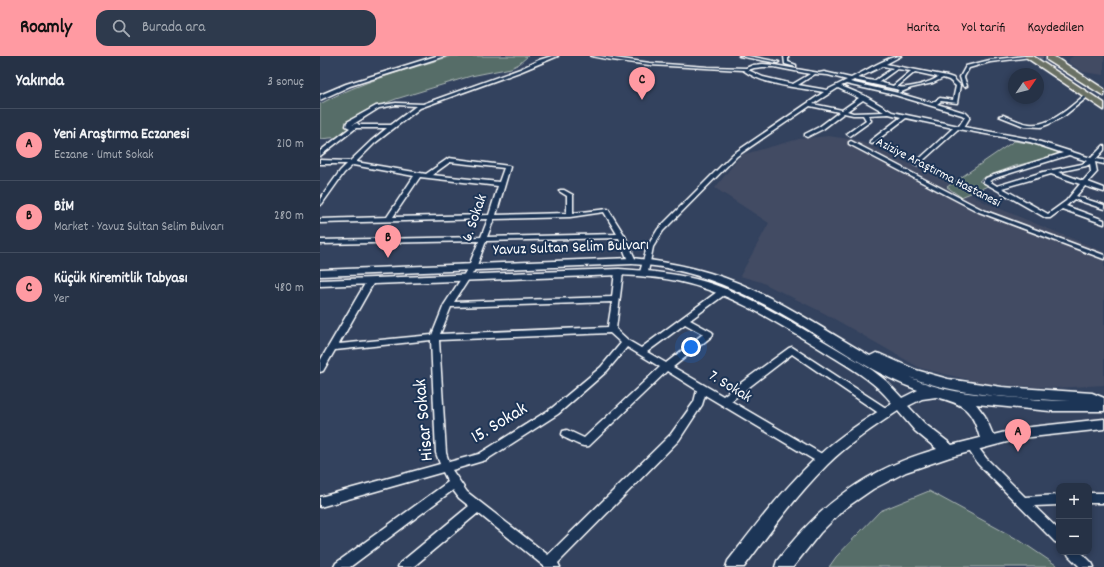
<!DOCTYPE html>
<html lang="tr">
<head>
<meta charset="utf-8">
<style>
	:root { --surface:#263246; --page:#2e3a4d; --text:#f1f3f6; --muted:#a4aab3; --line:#424d5f; --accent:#ff9aa2 }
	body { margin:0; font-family:Dekko,sans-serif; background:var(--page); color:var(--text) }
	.controls { position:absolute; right:12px; bottom:12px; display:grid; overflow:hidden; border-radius:8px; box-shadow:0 2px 6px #0003 }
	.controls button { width:36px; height:36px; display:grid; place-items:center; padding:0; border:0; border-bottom:1px solid var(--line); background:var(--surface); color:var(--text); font:20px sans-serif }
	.compass { position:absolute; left:688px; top:12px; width:36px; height:36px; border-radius:50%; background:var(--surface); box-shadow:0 2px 6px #0003; rotate:55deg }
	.you { position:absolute; left:371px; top:291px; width:14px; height:14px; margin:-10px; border:3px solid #fff; border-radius:50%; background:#1a73e8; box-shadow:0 0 0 6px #1a73e833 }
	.badge { display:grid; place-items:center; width:26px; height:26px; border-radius:50%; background:var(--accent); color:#111; font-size:13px; font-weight:700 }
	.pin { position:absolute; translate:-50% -33px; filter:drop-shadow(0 1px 2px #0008) }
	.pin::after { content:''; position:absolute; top:21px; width:14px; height:12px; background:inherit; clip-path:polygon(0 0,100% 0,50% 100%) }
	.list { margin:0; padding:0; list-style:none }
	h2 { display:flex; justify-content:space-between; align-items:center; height:52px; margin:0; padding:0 16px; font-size:17px }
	h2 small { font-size:13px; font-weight:400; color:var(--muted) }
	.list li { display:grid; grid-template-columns:26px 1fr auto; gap:12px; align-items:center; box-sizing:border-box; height:72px; padding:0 16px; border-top:1px solid var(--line) }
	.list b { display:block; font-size:15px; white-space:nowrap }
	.list p { margin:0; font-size:13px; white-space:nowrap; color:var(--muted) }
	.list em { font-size:13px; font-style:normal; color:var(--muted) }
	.icon { flex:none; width:22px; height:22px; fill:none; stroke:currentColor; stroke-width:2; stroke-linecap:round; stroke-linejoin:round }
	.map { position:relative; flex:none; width:784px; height:511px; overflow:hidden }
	header { display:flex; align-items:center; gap:24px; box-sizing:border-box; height:56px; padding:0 20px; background:var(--accent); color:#111 }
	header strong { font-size:19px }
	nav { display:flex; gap:22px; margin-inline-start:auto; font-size:14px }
	.search { width:280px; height:36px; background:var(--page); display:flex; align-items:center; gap:10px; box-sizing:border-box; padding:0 14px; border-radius:12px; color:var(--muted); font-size:15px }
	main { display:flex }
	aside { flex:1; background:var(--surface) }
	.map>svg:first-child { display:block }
</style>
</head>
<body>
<header>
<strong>Roamly</strong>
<div class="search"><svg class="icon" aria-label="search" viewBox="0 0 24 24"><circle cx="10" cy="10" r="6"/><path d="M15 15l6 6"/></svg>Burada ara</div>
<nav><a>Harita</a><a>Yol tarifi</a><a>Kaydedilen</a></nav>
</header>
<main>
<aside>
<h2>Yakında<small>3 sonuç</small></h2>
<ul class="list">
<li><span class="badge">A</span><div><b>Yeni Araştırma Eczanesi</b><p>Eczane · Umut Sokak</p></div><em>210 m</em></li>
<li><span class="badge">B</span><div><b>BİM</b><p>Market · Yavuz Sultan Selim Bulvarı</p></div><em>280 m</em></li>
<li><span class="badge">C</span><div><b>Küçük Kiremitlik Tabyası</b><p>Yer</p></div><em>480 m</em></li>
</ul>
</aside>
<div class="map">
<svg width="784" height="511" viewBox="0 0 784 511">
	<rect width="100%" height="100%" fill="#33425e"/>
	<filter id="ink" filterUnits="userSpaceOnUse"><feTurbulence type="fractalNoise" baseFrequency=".025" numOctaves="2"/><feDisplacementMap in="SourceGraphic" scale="8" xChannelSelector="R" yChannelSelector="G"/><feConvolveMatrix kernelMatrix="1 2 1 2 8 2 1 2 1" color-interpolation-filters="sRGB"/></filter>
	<g filter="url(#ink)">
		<!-- built -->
		<g fill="#424b63">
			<polygon points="753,0 784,0 784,19 763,16 749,7 749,3"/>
			<polygon points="508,80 537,84 618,121 666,147 784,196 784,329 735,332 666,328 600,312 504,257 441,226 420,220 449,167 395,132 421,99 479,83"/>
		</g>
		<!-- green -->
		<g fill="#576d68" stroke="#abb6b4">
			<path d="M 131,0 L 208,0 L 199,8 L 191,12 L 151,20 L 76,43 L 61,49 L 26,68 L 28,71 L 34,71 L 20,81 L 0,83 L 0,48 C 41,25 87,14 131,0 Z"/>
			<polygon points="694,85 714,88 743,98 695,110 663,122 659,125 668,130 641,141 627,131"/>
			<polygon points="609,435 699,484 739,511 509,511 516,501 560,455"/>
		</g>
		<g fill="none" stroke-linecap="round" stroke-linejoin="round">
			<!-- highway-tunnel -->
			<polyline stroke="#525e76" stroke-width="8" stroke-dasharray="8 4.5" stroke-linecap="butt" points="718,0 722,3"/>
			<defs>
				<g id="street">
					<path d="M 232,0 L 238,0 L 202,15 L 100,52 L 55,87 L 36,106 L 106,118 L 129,102 L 189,110 L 190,111 L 176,159 L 247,157 L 247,140 L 239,135 L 240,134 L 244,134 L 253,139 L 253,157 L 288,153 L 305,180 L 316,205 L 312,207 L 309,207 L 299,182 L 166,185 L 156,212 L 134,246 L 292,241 L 295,216 L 299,214 L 303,216 L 296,273 L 309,285 L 321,292 L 401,233 L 407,233 L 408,235 L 407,237 L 370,264 L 392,276 L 393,278 L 392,280 L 353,311 L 403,340 L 469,292 L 472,291 L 569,354 L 571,357 L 569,360 L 566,361 L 563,360 L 472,298 L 411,345 L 507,401 L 508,404 L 507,407 L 503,408 L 499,407 L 385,339 L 382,349 L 359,384 L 238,507 L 240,511 L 225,511 L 158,457 L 93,511 L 78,511 L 80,507 L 149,450 L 139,442 L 133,434 L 30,511 L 14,511 L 16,507 L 128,426 L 123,416 L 0,451 L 0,441 L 120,408 L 116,397 L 111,284 L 15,294 L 3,315 L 0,316 L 0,305 L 46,226 L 50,224 L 54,226 L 19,288 L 112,279 L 124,249 L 148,212 L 159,185 L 0,188 L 0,184 L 161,181 L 168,163 L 0,167 L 0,163 L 67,161 L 94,120 L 33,109 L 24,117 L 2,148 L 0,149 L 0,143 L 20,115 L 27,108 L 0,108 L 0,104 L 30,105 L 51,85 L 67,72 L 36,72 L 0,100 L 0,95 L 30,72 L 26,70 L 27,66 L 56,50 L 76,47 L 103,48 L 200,13 L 219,4 ZM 76,49 L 96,50 L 71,69 L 39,69 L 37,67 L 32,69 L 59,52 ZM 130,106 L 184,112 L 179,126 L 112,119 ZM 100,121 L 178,130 L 169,159 L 73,161 ZM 284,156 L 297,178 L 167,181 L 174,163 L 250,161 ZM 292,246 L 288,271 L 120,278 L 131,251 ZM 365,268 L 383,278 L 346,307 L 327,296 ZM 290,277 L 301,287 L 281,311 L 232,352 L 159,398 L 129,406 L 126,397 L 119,284 ZM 307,291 L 340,311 L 264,382 L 247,374 L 243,375 L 242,378 L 243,381 C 251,384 261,392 269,390 L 347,315 L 377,334 L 374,346 L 351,378 L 228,499 L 147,436 L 132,414 L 166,404 L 238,358 L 287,315 Z"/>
					<path d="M 271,0 L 280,0 L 330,7 L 388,11 L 426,12 L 433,9 L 443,8 L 454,9 L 499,17 L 504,16 L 531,22 C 544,16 568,0 581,0 L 566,8 L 627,20 L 633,22 L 640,29 L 637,47 L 621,45 L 617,48 L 646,57 L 650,61 L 644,71 L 711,83 L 771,102 L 784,89 L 784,94 L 776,103 L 784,104 L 784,108 L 775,106 L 777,116 L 768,126 L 784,132 L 784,136 L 765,130 L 756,140 L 784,149 L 784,153 L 754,143 L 746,150 L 784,164 L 784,168 L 742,153 L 730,162 L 726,162 L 663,126 L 666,122 L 674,119 L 743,97 L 710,86 L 638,73 L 597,110 L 594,108 L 595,107 L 633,72 L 586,62 L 552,88 L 550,87 L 550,85 L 581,61 L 569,58 L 548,59 L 551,64 L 551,65 L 530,80 L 527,78 L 528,77 L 546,64 L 543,59 L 533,59 L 524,57 L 503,73 L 487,81 L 485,80 L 485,78 L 499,71 L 519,56 L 490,50 L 417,100 L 343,175 L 333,191 L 328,216 L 327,218 L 321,218 L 320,216 L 327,191 L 338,173 L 413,98 L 504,36 C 479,32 443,29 423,14 L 330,9 L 292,4 ZM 563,10 L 573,12 L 554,25 L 538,22 ZM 443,11 L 454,11 L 490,18 L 473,28 L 443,21 L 428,14 L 434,12 ZM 577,13 L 591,15 L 573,30 L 559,26 ZM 595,16 L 618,21 C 610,27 587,33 577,31 ZM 495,18 L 508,19 L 527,24 L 507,34 L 478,29 ZM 623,22 L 629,24 L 636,30 L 633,44 L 620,42 L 612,47 L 578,37 L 530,26 L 534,24 L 580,34 L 577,36 L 579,37 L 591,32 L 613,27 ZM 526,28 L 575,39 L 642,59 L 645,61 L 639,70 L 572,56 L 545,40 L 521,30 ZM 518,32 L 539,42 L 522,54 L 493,48 ZM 543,44 L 564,56 L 533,57 L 527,55 ZM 749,99 L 767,105 L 762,108 L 723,116 L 677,130 L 669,125 L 678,121 ZM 770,108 L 771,116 L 763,125 L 738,116 L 766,110 ZM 731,118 L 760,128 L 746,145 L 728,158 L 682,132 Z"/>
					<polygon points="419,0 428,0 459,6 457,7"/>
					<polygon points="464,0 468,0 468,6 476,9 476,11 465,8"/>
					<polygon points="705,0 711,1 670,6 649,12 644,21 647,30 645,31 643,30 640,21 646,10 670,4"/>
					<path d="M 765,39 L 769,40 L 744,60 L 729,68 L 721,71 L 704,70 L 679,60 L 683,59 C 691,62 700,67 709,68 C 730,71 750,51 765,39 Z"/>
					<polygon points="531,85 663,154 784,199 784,203 659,156 529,88 529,86"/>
					<polygon points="651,386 655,387 666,402 705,441 739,439 739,449 714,450 739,474 739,487 735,486 658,408 646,390 647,387"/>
					<rect x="769" y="437" width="15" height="10"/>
					<polygon points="747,496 761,496 772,507 774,511 760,511 749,500"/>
				</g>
				<g id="secondary">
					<polygon points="116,0 125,0 30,30 0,44 0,39 26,28"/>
					<path d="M 312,202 C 339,205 364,209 390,217 C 447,234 499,271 550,300 L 556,297 L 560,298 L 596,314 L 628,323 L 682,331 L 772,337 L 784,342 L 784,355 L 730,355 L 656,348 L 665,360 L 673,379 L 702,372 L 784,363 L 784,373 L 702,382 L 630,401 L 586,416 L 553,433 L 524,453 L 500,477 L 473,511 L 455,511 L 457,505 C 500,448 547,413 617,393 L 595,375 L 578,355 C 554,371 528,388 507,409 C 476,440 450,476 424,511 L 406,511 L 408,505 C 436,469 464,432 497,401 C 519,380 546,363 572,347 C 553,323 527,310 502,294 C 456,266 410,236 357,225 C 338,221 318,220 299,219 L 0,230 L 0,224 L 299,213 C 328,215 357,217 386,226 C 427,239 463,261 500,283 C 517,293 535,303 552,314 L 566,325 L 582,342 L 598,334 C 558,320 521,294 484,271 C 443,246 399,223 351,213 C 339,210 325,209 312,208 L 0,220 L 0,214 ZM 589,321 C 640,340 696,342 750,345 C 728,345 707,343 685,341 C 652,338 620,335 589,321 ZM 616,341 C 644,348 652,353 660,382 L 632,389 L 605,368 L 588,350 L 602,343 Z"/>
				</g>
				<g id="highway">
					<polygon points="704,0 713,0 784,47 784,54"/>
					<polygon points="727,0 733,0 784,33 784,40 727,4"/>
				</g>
			</defs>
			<!-- street casing -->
			<use href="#street" stroke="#fff" stroke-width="3"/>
			<!-- secondary casing -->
			<use href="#secondary" stroke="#fff" stroke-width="3"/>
			<!-- highway casing -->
			<use href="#highway" stroke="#fff" stroke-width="3"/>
			<!-- street -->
			<use href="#street" fill="#1d3557" fill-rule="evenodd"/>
			<!-- secondary -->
			<use href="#secondary" fill="#1d3557" fill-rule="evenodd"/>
			<!-- highway -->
			<use href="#highway" fill="#6b7165" fill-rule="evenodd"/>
		</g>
	</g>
	<g text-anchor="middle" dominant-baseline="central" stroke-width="4" stroke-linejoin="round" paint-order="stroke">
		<!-- far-street labels -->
		<g font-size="13" fill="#fff" stroke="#1d3557">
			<text transform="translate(618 117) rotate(27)">Aziziye Araştırma Hastanesi</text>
		</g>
		<!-- street labels -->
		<g font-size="16" fill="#fff" stroke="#1d3557">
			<text transform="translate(155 162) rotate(-71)">6. Sokak</text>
			<text transform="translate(251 192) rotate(-2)">Yavuz Sultan Selim Bulvarı</text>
			<text transform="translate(410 331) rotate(31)">7. Sokak</text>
		</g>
		<!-- near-street labels -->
		<g font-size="19" fill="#fff" stroke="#1d3557">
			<text transform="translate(105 364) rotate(-95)">Hisar Sokak</text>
			<text transform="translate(180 368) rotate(-31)">15. Sokak</text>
		</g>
	</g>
</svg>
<div class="controls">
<button>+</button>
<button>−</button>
</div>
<svg class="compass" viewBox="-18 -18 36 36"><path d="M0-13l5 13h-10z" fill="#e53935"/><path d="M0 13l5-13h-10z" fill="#a4aab3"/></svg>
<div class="you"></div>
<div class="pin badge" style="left:698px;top:396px">A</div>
<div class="pin badge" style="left:68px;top:202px">B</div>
<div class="pin badge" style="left:322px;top:44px">C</div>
</div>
</main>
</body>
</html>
